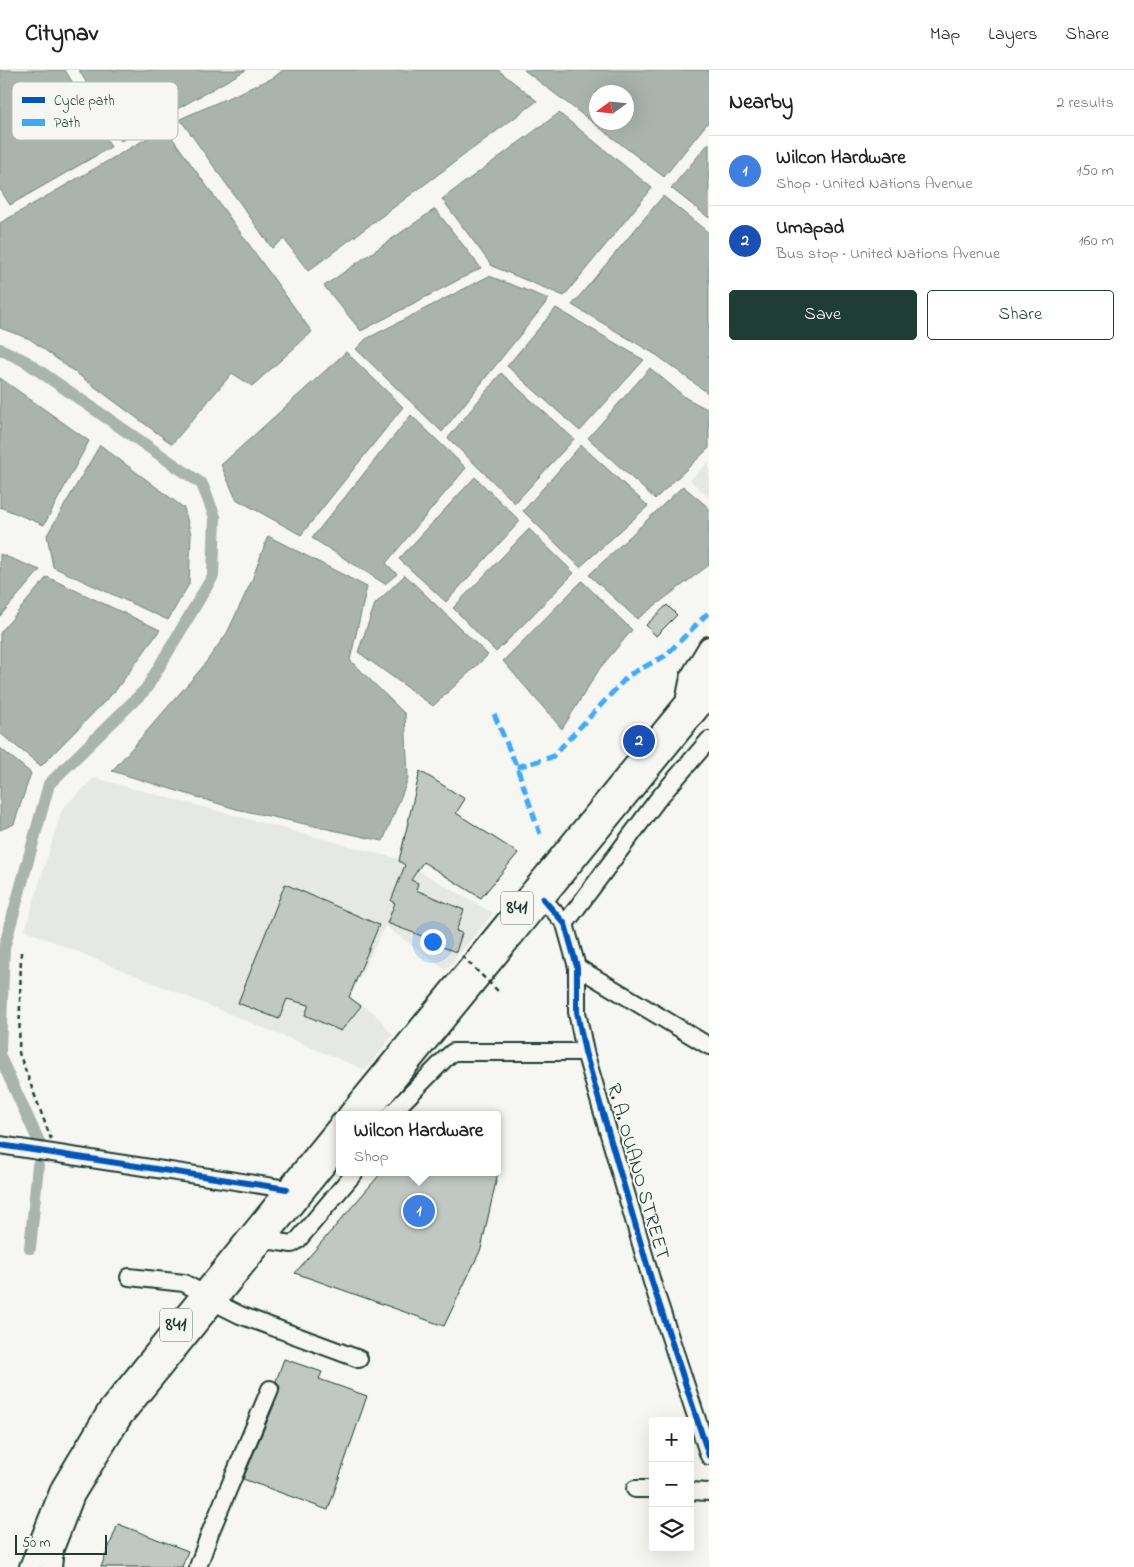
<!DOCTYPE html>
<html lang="en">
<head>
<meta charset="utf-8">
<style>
	:root { --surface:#fff; --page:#f2f2f2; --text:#222; --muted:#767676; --line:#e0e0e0; --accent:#1f3d34 }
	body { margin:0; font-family:"Indie Flower",sans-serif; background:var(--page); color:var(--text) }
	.controls { position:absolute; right:15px; bottom:15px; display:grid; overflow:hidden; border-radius:5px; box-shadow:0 5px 20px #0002 }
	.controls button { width:45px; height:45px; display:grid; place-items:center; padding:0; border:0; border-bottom:1px solid var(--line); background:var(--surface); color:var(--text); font:25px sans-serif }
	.compass { position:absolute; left:589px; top:15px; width:45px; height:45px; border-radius:50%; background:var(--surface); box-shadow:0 5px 20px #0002; rotate:255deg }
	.scale { position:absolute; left:15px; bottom:12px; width:92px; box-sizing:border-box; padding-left:5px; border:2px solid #1f3d34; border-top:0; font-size:14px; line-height:18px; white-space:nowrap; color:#1f3d34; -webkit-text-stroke:4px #f6f6f2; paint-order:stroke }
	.you { position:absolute; left:432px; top:871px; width:18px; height:18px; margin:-12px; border:4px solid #fff; border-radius:50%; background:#1a73e8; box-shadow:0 0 0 8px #1a73e833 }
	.badge { display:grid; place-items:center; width:32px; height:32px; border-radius:50%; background:var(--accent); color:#fff; font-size:16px; font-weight:700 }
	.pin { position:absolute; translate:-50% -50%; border:2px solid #fff; box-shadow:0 1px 5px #0006 }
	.popup { position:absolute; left:336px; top:1041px; width:165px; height:65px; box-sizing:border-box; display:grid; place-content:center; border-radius:5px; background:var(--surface); filter:drop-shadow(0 1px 4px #0005); font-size:16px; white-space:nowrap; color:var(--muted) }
	.popup b { font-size:19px; color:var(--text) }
	.popup::after { content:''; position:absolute; left:50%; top:100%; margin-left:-10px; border:10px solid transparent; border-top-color:var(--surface) }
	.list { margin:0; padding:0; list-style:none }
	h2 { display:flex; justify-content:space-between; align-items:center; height:65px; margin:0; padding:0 20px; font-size:21px }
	h2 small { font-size:16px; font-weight:400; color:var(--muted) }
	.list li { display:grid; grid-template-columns:32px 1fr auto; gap:15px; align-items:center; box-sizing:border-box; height:70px; padding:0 20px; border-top:1px solid var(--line) }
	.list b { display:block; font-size:19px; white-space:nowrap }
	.list p { margin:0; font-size:16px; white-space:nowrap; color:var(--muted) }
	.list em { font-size:16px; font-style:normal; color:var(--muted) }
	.actions { display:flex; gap:10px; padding:15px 20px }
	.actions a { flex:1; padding:11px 0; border:1px solid var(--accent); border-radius:5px; text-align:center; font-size:18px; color:var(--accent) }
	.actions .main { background:var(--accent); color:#fff }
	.icon { flex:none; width:28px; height:28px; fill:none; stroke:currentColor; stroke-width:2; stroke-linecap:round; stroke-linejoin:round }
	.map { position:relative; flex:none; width:709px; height:1497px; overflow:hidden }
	header { display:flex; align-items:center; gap:30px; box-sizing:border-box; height:70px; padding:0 25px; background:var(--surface); border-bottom:1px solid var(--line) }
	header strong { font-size:24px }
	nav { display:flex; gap:28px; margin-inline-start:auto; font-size:18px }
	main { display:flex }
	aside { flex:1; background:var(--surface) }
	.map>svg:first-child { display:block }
</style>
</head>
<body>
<header>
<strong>Citynav</strong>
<nav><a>Map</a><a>Layers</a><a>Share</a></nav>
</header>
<main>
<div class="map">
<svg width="709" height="1497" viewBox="0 0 709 1497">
	<rect width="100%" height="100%" fill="#f6f6f2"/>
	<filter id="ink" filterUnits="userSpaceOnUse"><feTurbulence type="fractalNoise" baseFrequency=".02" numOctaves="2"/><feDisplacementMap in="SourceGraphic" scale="10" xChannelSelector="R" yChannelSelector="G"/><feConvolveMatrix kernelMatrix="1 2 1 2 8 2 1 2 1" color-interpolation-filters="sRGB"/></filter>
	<g filter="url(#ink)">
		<!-- built -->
		<g fill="#e6e8e4">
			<polygon points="709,392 709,428 690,410"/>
			<polygon points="94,708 398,789 493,843 446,900 385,856 350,927 374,943 393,965 366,1000 25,860 62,739"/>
		</g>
		<!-- water -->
		<g fill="#aab3ae" stroke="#72847d" fill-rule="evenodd">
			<polygon points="0,0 65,0 111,77 10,135 0,119"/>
			<polygon points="79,0 246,0 121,71"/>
			<polygon points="283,0 498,0 537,31 308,201 284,169 272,178 180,49 273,8"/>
			<path d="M 524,0 L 709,0 L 709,51 L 664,107 ZM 596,22 L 626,22 L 626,52 L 596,52 Z"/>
			<polygon points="559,43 652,118 564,226 492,196 442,129"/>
			<polygon points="165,58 312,262 252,316 232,303 172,374 30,269 0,258 0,153"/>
			<polygon points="709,73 709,148 671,118"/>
			<polygon points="663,126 709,163 709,324 658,286 572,235"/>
			<polygon points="435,139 481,198 361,261 324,216"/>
			<polygon points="489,206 549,229 442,362 356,279 366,269"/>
			<polygon points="556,238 644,290 580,361 507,296"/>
			<polygon points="346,282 403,337 301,465 236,429 221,395"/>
			<polygon points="650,298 686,328 709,340 709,378 655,429 588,368"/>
			<polygon points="501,303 574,369 515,433 448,368"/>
			<polygon points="0,308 89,371 44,455 0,437"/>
			<polygon points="411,345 466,398 386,493 397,504 385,514 312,468"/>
			<polygon points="100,375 184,438 191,464 189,514 168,550 53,497 47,465"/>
			<polygon points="581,375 648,436 580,497 523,441"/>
			<polygon points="475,407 520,451 446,532 399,489"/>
			<polygon points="683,416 709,438 709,495 637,549 589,505"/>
			<polygon points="529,459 574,503 496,582 453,538"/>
			<polygon points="268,466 367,517 350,590 405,644 408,709 383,771 236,739 112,701 201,599 227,563 252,510"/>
			<polygon points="0,484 40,500 0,546"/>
			<polygon points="405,505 488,585 433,636 358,582 375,534"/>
			<polygon points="47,507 160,560 116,620 41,696 0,663 0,563"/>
			<polygon points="582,511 632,560 600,598 562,659 503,591"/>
			<polygon points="0,678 31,703 14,754 0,760"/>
		</g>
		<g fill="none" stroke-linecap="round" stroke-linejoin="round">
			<!-- canal -->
			<g stroke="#aab3ae" stroke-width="12">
				<polyline points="0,279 25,291 202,414 215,447 213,506 146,619 49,714 4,878 0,980"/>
				<polyline points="0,987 40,1074"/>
				<polyline points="30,1178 38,1095"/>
			</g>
		</g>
		<!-- building -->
		<g fill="#c1c8c3" stroke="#1f3d34">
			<polygon points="667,535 677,545 656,566 646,555"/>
			<polygon points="420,701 465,729 456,743 518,783 481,828 423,792 411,810 418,813 416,820 464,840 456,861 462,863 456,882 421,869 422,866 387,853 395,833 391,831 405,795 399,791"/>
			<polygon points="285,814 379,855 349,927 361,936 341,961 305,945 309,935 287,929 279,949 238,933"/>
			<polygon points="382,1102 498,1102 481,1179 444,1256 295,1203"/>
			<polygon points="284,1289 322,1302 319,1309 367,1326 328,1440 243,1409 279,1323 280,1317 276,1311"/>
			<polygon points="118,1454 188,1481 182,1497 101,1497"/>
		</g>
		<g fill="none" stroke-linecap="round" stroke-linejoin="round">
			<defs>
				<g id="minor">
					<polyline points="543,829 565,854 577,897 577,942 585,982 652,1212 709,1386"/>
					<polyline points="565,854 658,729 709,670"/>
					<polyline points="577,897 709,976"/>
					<polyline points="390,1045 445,989 453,982 585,982"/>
					<polyline points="0,1075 287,1119"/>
					<polyline points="265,1170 292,1174 298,1170 355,1102"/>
					<polyline points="129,1207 184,1213 202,1223"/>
					<polyline points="214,1232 240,1245 359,1289"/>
					<polyline points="635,1419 653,1419"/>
					<polyline points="690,1421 709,1422"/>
					<polyline points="198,1497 210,1463 270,1319"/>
				</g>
				<g id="major">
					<polyline points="687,627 691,607 709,577"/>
					<polyline points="348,1045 709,604"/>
					<polyline points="367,1045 709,626"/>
					<polyline points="30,1497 62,1417 109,1339 340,1054"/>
					<polyline points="51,1497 53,1479 74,1425 121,1348 340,1077"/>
				</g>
			</defs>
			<!-- minor casing -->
			<use href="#minor" stroke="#1f3d34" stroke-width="20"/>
			<!-- major casing -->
			<use href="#major" stroke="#1f3d34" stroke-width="24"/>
			<!-- path -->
			<polyline stroke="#1f3d34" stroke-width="2.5" stroke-dasharray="5 4" stroke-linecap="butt" points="21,882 19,983 51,1069"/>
			<!-- minor -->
			<use href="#minor" stroke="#f6f6f2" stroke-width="16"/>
			<!-- major -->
			<use href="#major" stroke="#f6f6f2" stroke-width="20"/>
			<!-- path-bridge -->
			<polyline stroke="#1f3d34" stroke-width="2.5" stroke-dasharray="5 4" stroke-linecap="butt" points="462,886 499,922"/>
			<!-- quiet -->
			<g stroke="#3fa9f5" stroke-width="5" stroke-dasharray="10 5" stroke-linecap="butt">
				<polyline points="494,644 517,697 540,764"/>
				<polyline points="517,697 552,687 629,605 665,586 709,542"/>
			</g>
			<defs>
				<g id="cycleway">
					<polyline points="543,829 565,854 577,897 577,942 585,982 652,1212 709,1386"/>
					<polyline points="0,1075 287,1119"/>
				</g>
			</defs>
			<!-- cycleway casing -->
			<use href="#cycleway" stroke="#f6f6f2" stroke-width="9"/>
			<!-- cycleway -->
			<use href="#cycleway" stroke="#0057b8" stroke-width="6"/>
		</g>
	</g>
	<g text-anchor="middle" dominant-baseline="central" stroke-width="4" stroke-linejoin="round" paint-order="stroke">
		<!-- shield labels -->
		<g fill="#f6f6f2" stroke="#60746d" stroke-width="1">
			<rect x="501" y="821.5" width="32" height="33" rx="4"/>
			<rect x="160" y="1238.5" width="32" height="33" rx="4"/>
		</g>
		<g font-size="19" font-weight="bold" fill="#1f3d34">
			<text x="517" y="838">841</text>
			<text x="176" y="1255">841</text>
		</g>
		<!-- street labels -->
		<g font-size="20" fill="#1f3d34" stroke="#f6f6f2">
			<text transform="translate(637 1102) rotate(74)">R. A. OUANO STREET</text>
		</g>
	</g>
	<!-- legend -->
	<rect x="12" y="12" width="166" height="58" rx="8" fill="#f6f6f2" stroke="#b6beb9" stroke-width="1"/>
	<rect x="22" y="27" width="23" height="6" fill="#0057b8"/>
	<rect x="22" y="49" width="23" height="7" fill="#3fa9f5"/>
	<g font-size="14" fill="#1f3d34">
		<text x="54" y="35">Cycle path</text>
		<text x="54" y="57">Path</text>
	</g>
</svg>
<div class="controls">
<button>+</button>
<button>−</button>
<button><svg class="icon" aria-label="layers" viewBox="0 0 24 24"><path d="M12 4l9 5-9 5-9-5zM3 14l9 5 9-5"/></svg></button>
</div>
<svg class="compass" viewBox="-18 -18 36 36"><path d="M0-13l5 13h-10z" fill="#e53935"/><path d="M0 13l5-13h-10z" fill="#767676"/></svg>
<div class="scale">50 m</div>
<div class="you"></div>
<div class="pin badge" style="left:419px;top:1141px;background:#3f7fe0">1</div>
<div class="popup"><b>Wilcon Hardware</b>Shop</div>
<div class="pin badge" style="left:639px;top:671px;background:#1a4fb4">2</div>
</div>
<aside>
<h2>Nearby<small>2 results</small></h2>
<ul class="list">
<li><span class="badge" style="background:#3f7fe0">1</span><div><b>Wilcon Hardware</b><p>Shop · United Nations Avenue</p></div><em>150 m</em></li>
<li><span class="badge" style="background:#1a4fb4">2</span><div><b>Umapad</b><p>Bus stop · United Nations Avenue</p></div><em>160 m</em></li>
</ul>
<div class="actions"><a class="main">Save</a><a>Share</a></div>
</aside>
</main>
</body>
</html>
